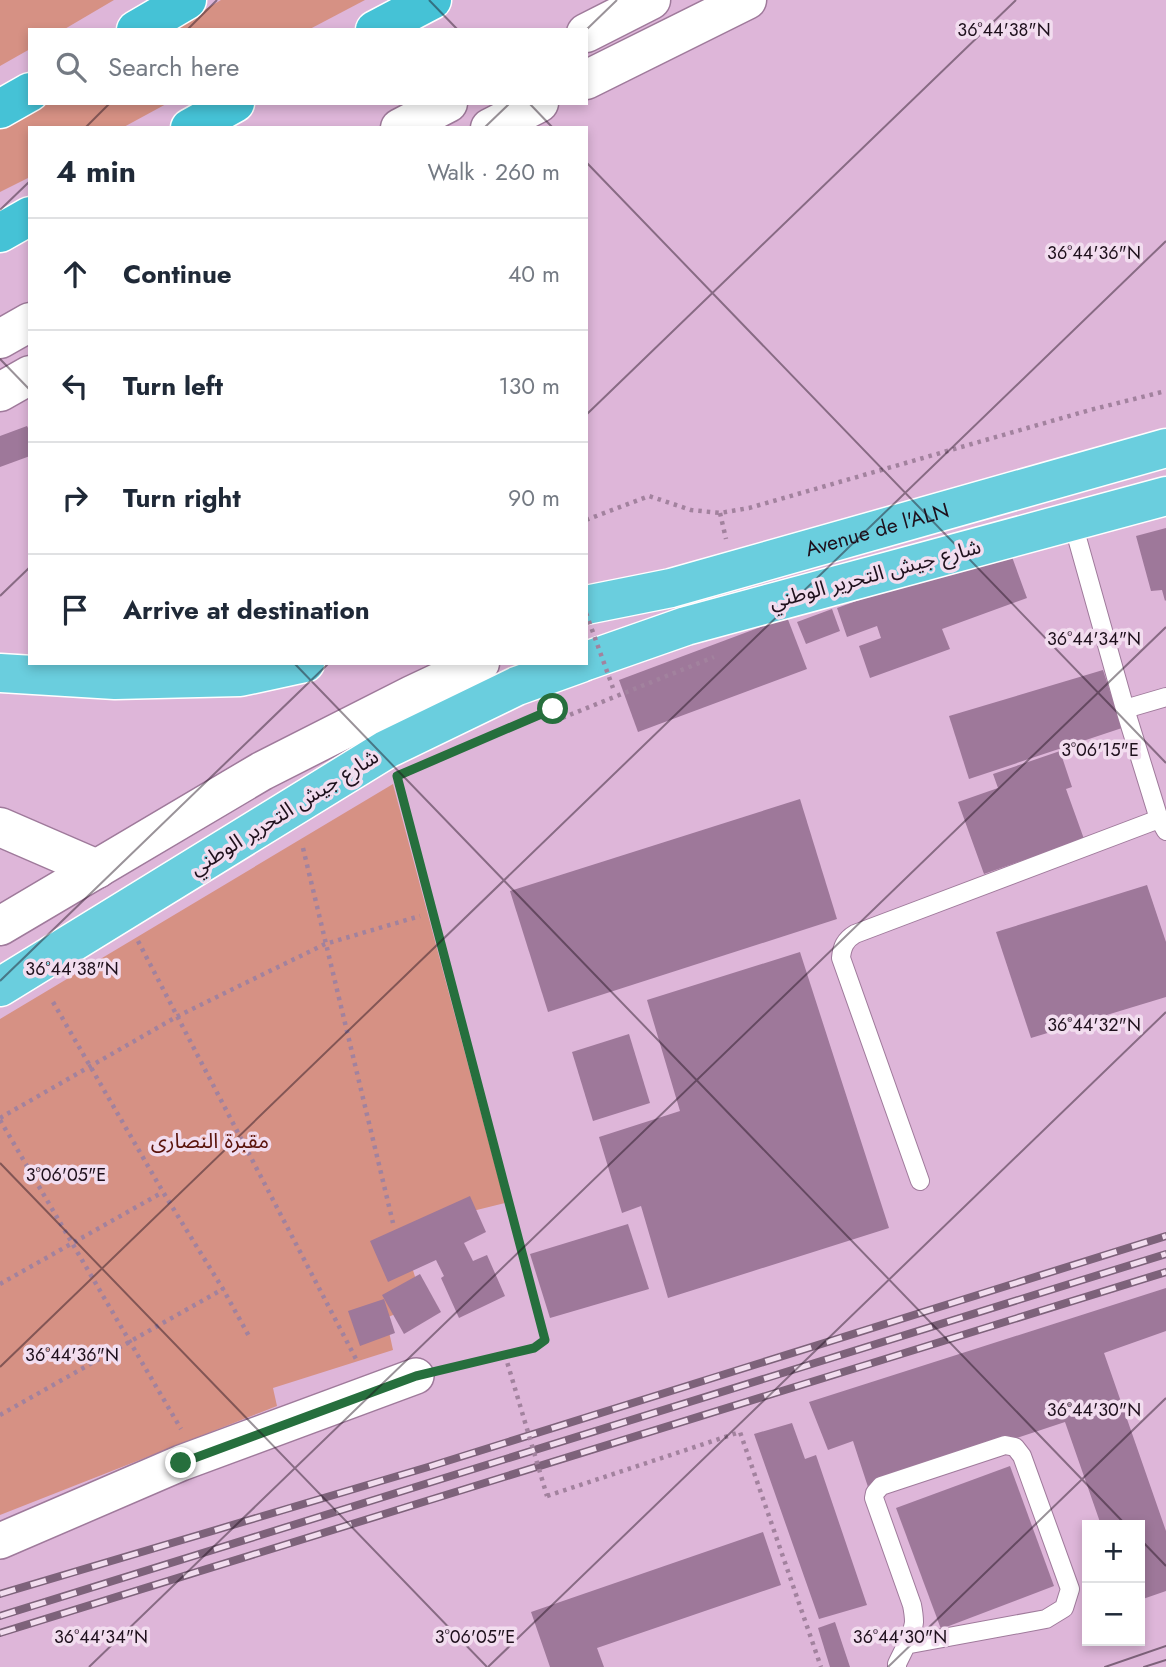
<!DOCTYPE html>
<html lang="en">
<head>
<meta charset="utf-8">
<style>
	:root { --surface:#fff; --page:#f6f6f7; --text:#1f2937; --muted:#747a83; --line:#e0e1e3 }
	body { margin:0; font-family:Jost,"Noto Sans Arabic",sans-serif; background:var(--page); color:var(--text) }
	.controls { position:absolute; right:21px; bottom:21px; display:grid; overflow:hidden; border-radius:0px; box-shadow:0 4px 10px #0003 }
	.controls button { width:63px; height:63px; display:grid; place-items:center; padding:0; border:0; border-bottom:2px solid var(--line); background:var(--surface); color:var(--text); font:35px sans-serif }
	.stop { position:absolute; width:21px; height:21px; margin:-16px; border:5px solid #266f3d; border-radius:50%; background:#fff }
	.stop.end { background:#266f3d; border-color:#fff; box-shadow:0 2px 7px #0008 }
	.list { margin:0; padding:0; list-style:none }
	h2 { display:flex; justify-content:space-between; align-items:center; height:91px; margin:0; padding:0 28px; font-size:30px }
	h2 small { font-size:23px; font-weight:400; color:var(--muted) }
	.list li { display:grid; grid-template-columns:46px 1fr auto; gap:21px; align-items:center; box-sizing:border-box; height:112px; padding:0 28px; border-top:2px solid var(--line) }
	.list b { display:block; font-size:26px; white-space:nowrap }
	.list em { font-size:23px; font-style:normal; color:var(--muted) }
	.icon { flex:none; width:38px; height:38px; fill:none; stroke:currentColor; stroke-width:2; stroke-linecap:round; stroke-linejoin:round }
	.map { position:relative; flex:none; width:1166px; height:1667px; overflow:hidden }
	.search { position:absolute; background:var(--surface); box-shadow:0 4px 10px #0003; left:28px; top:28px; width:560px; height:77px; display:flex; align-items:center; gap:18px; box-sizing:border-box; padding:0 24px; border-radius:0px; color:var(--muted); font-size:26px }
	.panel { position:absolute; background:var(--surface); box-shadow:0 4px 10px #0003; left:28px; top:126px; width:560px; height:539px; border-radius:0px }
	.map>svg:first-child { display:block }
</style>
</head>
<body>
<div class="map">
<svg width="1166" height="1667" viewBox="0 0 1166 1667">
	<rect width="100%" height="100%" fill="#deb6d9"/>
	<!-- green -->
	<g fill="#d69184">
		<polygon points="0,0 114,0 63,30 30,30 30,49 0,66"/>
		<polygon points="221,0 365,0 308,30 170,30"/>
		<polygon points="45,103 168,103 122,128 30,128 30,177 0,192 0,129"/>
		<polygon points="393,784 505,1203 400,1229 423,1302 386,1318 393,1350 273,1388 277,1406 0,1515 0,1019"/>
	</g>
	<!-- building -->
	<g fill="#9e789a">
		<polygon points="27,426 30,432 30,456 0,467 0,436"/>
		<polygon points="1166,528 1166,600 1165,601 1162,590 1151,591 1136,536"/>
		<polygon points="1008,546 1027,598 942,629 950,649 870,678 859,646 881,638 877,626 847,637 837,608"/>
		<polygon points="832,609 840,631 806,644 797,622"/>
		<polygon points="787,617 807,669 638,732 619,680"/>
		<polygon points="1103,670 1122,728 969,779 949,716"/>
		<polygon points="1060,751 1072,787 1066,789 1084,839 984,874 958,802 998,788 993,774"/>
		<polygon points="800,799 837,919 548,1012 510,891"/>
		<polygon points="1147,885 1166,942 1166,997 1031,1038 996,932"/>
		<polygon points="800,952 889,1228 668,1298 641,1206 622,1213 599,1137 680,1111 647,1000"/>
		<polygon points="629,1034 650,1103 593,1121 572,1052"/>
		<polygon points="470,1196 486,1232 464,1243 473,1261 487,1255 505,1296 459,1318 441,1278 444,1276 436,1260 388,1282 370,1241"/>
		<polygon points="628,1224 649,1289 550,1318 530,1254"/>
		<polygon points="420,1274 441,1312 404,1334 382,1295"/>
		<polygon points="1166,1288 1166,1331 1104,1353 1166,1531 1166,1591 1140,1600 1140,1525 1101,1525 1065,1422 868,1487 853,1441 828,1450 809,1402"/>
		<polygon points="384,1299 395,1333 360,1346 348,1311"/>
		<polygon points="792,1423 805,1459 816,1455 867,1605 819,1619 754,1434"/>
		<polygon points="1010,1466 1054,1586 941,1629 896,1508"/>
		<polygon points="763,1532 781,1585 597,1648 604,1667 550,1667 531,1612"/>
		<polygon points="835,1622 850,1667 830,1667 818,1628"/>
	</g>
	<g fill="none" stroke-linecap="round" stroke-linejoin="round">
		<defs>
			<g id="service">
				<polyline points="1072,520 1125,709 1159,819 1166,831"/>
				<polyline points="1125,709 1166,697"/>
				<path d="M 920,1181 L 841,958 C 842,947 845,940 855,934 L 1159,819"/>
				<path d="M 897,1667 L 897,1664 C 902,1653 913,1634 914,1622 C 914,1616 913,1610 912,1605 L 874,1498 L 875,1493 L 881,1486 L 1005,1445 L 1015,1447 L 1022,1456 L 1070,1589 L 1064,1608 L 1046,1619 L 905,1645"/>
			</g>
			<polyline id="minor" points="0,1541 181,1463 416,1376"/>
			<g id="tertiary">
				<polyline points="586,33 651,0"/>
				<polyline points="586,80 747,0"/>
				<polyline points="400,128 448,103"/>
				<polyline points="490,128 539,103"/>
				<polyline points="0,339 30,322"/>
				<polyline points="0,392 30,375"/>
				<polyline points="0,827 97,869"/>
				<polyline points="0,926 262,771 412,695 480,663"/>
			</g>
			<g id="trunk">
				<path id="s1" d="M 586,605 L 671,588 L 1166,448"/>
				<polyline points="586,661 686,626 1166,496"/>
				<polyline points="0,673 115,680 240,677 305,663"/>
				<polyline points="0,987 387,749 517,686 581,663"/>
			</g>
			<g id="motorway">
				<polyline points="136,30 187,0"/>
				<polyline points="375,30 432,0"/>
				<polyline points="0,109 30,92"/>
				<polyline points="190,128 235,103"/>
				<polyline points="0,233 30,216"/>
			</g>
		</defs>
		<!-- service casing -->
		<use href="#service" stroke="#9f7a9b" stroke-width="20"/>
		<!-- minor casing -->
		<use href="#minor" stroke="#9f7a9b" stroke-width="38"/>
		<!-- tertiary casing -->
		<use href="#tertiary" stroke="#9f7a9b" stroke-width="41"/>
		<!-- trunk casing -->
		<use href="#trunk" stroke="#fff" stroke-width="41"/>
		<!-- motorway casing -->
		<use href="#motorway" stroke="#fff" stroke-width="41"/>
		<!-- path -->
		<g stroke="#a2829e" stroke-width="4.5" stroke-dasharray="3.5 5" stroke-linecap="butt">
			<polyline points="720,513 726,539"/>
			<polyline points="586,520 649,496 691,510 720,513 749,508 1090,410 1166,391"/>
			<polyline points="554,709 557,720 714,657"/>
			<polyline points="398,781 546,1340 535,1347 448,1369"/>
			<polyline points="303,848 393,1223"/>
			<polyline points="138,941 356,1359"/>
			<polyline points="53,1002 163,1192 223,1289 250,1338"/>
			<polyline points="0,1118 178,1016 325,944 420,916"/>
			<polyline points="0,1120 181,1429"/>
			<polyline points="0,1284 163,1192"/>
			<polyline points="0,1415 223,1289"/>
			<polyline points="547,1496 740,1432 821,1667"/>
		</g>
		<!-- service -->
		<use href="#service" stroke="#fff" stroke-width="18"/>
		<!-- minor -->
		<use href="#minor" stroke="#fff" stroke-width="35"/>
		<!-- tertiary -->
		<use href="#tertiary" stroke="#fff" stroke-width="38"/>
		<!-- trunk -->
		<use href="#trunk" stroke="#6acede" stroke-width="38"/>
		<!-- motorway -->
		<use href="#motorway" stroke="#45c2d6" stroke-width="38"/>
		<!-- tram -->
		<g stroke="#7d627a" stroke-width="2">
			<polyline points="1105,1667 1166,1646"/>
			<polyline points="1144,1667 1166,1660"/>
		</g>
		<defs>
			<g id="rail">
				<polyline points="0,1594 428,1467 1166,1236"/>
				<polyline points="0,1616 1166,1254"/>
				<polyline points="0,1633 1166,1272"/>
			</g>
		</defs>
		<!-- rail casing -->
		<use href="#rail" stroke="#7d627a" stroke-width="8"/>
		<!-- rail -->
		<use href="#rail" stroke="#f2ddef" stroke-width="5" stroke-dasharray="16" stroke-linecap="butt"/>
		<!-- path-bridge -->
		<g stroke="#a2829e" stroke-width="4.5" stroke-dasharray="3.5 5" stroke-linecap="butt">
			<polyline points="586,613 613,688"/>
			<polyline points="505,1355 547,1496"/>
		</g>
	</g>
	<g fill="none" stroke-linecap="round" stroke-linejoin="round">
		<!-- route -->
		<polyline stroke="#266f3d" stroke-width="9" points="181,1463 416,1376 534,1348 545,1340 397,776 553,709"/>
	</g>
	<!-- ticks -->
	<path fill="none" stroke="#1e101c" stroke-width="2" stroke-opacity="0.45" d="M 429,0 L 458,30M 187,30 L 217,0M 586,30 L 617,0M 529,103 L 553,128M 85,128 L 110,103M 484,128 L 510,103M 586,162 L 1166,763M 0,210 L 30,181M 0,359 L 30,390M 586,415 L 1016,0M 0,596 L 30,567M 294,663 L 1126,1525M 0,981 L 329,663M 0,1163 L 487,1667M 0,1367 L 1166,241M 1140,1539 L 1166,1566M 89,1667 L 1166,627M 488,1667 L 1166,1012M 888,1667 L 1166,1398"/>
	<g text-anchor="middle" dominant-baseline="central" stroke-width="7" stroke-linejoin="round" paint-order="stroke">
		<!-- street labels -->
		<g font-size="21" fill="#1e101c" stroke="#f2ddef">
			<text stroke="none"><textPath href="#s1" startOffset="301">Avenue de l'ALN</textPath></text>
			<text transform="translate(875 574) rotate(-15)">شارع جيش التحرير الوطني</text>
			<text transform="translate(284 812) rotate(-32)">شارع جيش التحرير الوطني</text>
		</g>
		<!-- park labels -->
		<g font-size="21" fill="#5a130b" stroke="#f2ddef">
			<text x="210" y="1141">مقبرة النصارى</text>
		</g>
	</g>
	<g font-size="18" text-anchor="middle" fill="#1e101c" stroke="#f2ddef" stroke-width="7" stroke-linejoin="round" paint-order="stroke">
		<text x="1004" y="36">36°44'38"N</text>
		<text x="1094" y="259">36°44'36"N</text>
		<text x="1094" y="645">36°44'34"N</text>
		<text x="1100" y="756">3°06'15"E</text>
		<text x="72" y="975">36°44'38"N</text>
		<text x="1094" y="1031">36°44'32"N</text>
		<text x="66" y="1181">3°06'05"E</text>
		<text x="72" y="1361">36°44'36"N</text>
		<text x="1094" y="1416">36°44'30"N</text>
		<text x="475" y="1643">3°06'05"E</text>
		<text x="101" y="1643">36°44'34"N</text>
		<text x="900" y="1643">36°44'30"N</text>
	</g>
</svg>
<div class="controls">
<button>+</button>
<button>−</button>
</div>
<div class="stop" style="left:553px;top:709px"></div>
<div class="stop end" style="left:181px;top:1463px"></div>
<div class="search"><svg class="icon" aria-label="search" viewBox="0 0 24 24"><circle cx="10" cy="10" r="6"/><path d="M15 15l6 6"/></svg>Search here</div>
<section class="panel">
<h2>4 min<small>Walk · 260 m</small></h2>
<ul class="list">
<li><svg class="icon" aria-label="ahead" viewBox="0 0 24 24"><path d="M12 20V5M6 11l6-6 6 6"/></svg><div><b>Continue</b></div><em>40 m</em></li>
<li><svg class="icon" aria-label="left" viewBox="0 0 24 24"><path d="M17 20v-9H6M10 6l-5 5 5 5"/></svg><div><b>Turn left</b></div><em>130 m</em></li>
<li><svg class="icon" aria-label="right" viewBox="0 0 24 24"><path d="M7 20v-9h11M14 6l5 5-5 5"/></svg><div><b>Turn right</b></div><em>90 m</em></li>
<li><svg class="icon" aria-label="arrive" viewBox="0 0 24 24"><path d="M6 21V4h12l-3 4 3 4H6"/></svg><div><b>Arrive at destination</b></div></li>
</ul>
</section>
</div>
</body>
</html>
